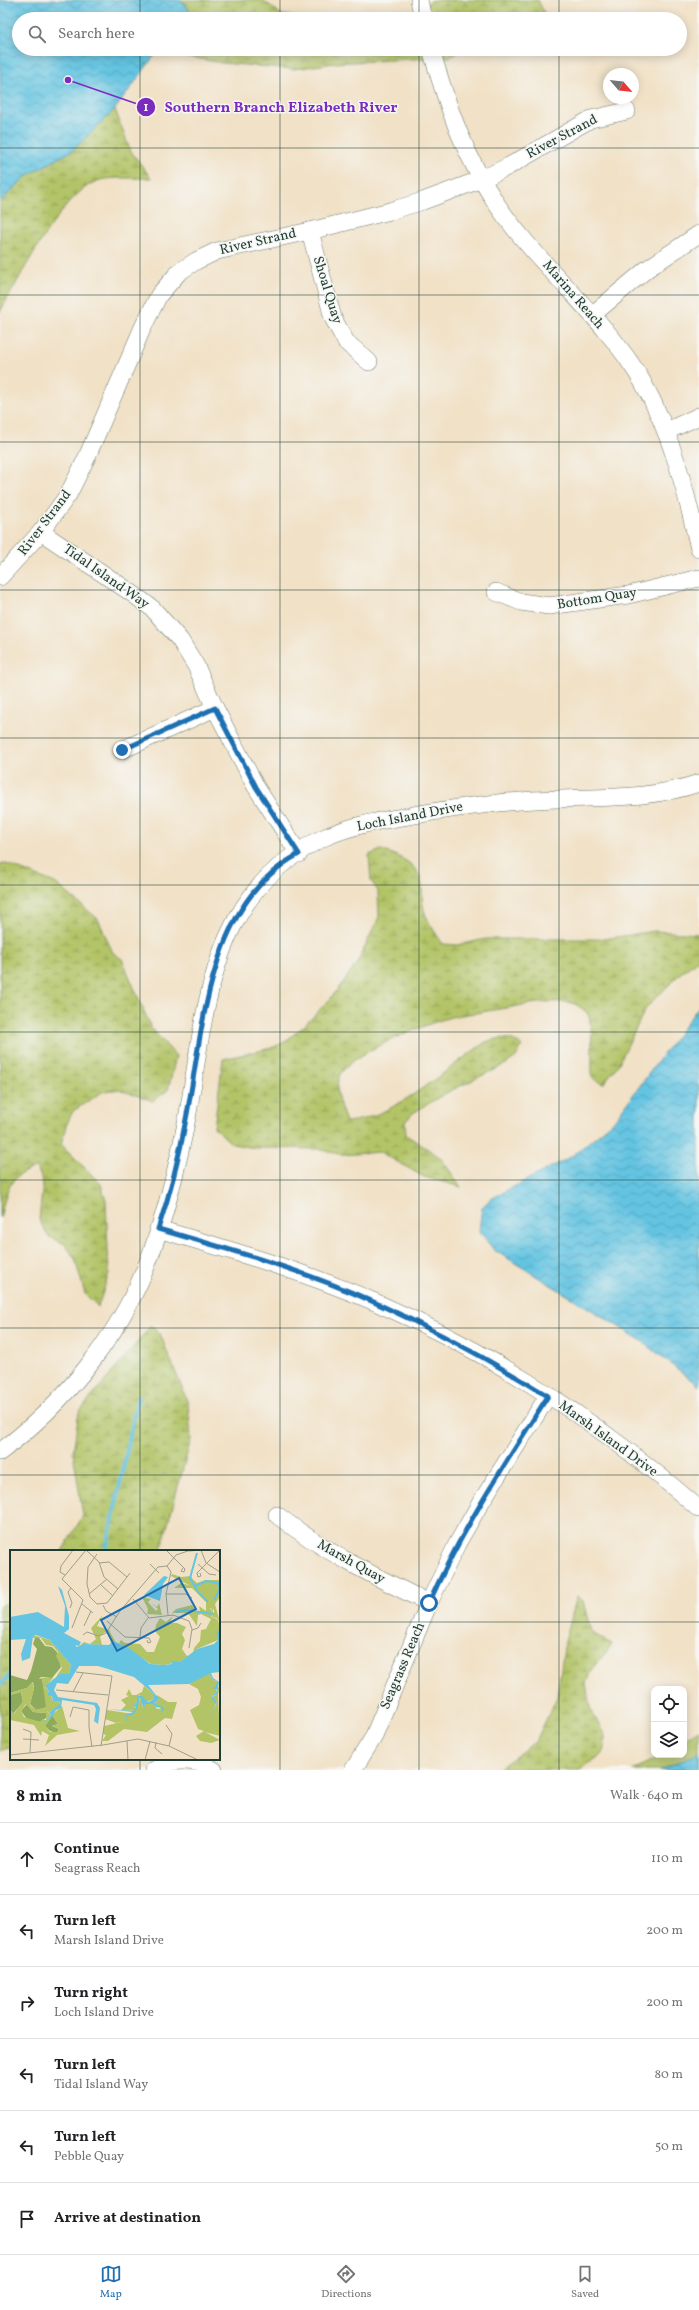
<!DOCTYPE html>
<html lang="en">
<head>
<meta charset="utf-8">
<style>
	:root { --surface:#fff; --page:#f6f6f6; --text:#202124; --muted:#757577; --line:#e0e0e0; --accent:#1f6fb2 }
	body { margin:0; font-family:Vollkorn,serif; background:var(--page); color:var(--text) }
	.controls { position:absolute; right:12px; bottom:12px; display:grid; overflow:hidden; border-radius:8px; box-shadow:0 2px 10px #0003 }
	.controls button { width:36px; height:36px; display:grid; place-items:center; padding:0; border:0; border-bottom:1px solid var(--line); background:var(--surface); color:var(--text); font:20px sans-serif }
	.compass { position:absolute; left:603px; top:68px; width:36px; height:36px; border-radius:50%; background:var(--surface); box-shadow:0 2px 10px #0003; rotate:118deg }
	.stop { position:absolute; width:12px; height:12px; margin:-9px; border:3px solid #1f6fb2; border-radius:50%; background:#fff }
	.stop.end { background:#1f6fb2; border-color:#fff; box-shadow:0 1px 4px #0008 }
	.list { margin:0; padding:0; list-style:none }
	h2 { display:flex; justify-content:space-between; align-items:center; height:52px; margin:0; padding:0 16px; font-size:17px }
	h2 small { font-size:13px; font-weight:400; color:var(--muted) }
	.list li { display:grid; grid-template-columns:26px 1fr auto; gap:12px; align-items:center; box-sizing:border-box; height:72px; padding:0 16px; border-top:1px solid var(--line) }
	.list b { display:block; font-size:15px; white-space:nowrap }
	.list p { margin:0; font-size:13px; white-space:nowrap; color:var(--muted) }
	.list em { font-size:13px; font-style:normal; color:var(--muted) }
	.icon { flex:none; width:22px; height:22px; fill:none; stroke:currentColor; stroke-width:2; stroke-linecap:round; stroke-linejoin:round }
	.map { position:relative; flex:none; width:699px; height:1770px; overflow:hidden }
	.search { position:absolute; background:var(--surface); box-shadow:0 2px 10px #0003; left:12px; right:12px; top:12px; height:44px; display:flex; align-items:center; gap:10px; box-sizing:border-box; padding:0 14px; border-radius:22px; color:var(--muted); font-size:15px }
	.sheet { height:484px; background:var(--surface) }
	nav { display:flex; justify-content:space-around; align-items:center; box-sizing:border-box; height:56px; border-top:1px solid var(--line); background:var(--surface); font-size:11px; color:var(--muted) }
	nav a { display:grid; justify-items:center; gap:2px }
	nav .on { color:var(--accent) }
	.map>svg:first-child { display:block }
</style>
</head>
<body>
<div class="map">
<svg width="699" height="1770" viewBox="0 0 699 1770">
	<defs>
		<pattern id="wetland-marsh" width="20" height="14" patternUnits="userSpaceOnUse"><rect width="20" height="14" fill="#b3c467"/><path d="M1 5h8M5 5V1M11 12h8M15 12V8" fill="none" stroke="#91a056"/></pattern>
		<pattern id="water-waves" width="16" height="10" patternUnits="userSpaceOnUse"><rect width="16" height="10" fill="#64c4e2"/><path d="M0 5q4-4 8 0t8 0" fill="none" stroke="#52a0b8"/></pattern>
	</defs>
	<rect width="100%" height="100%" fill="#f6f6f2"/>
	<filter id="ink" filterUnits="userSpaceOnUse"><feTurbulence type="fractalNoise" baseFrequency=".025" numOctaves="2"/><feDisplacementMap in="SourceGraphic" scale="8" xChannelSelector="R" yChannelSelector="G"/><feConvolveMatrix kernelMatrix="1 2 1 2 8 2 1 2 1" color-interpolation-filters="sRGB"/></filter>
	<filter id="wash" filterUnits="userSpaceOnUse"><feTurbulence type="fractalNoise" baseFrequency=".012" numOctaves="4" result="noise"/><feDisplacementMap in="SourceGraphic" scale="16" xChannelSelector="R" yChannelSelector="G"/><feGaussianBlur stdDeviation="0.9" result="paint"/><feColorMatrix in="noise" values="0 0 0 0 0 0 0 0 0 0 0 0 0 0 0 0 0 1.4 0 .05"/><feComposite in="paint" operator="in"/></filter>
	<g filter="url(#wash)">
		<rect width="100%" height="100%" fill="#f1e1c6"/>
		<!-- wetland -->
		<g fill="url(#wetland-marsh)" stroke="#69804e">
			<polygon points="181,0 263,0 282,15 310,19 200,19 195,17"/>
			<polygon points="433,0 538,0 545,15 540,19 386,19 410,13"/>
			<polygon points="162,49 464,49 451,57 334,63 294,69 222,63 158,51"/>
			<path d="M 115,109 L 130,150 L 151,178 C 137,179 110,176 97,181 C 61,194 20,278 0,312 L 0,202 L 28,175 L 73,150 Z"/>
			<path d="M 381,850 C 397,856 415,861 421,880 C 423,888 421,897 423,905 C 425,919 435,932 443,944 L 457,945 L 486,939 L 604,939 L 654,931 L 699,934 L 699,960 L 682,972 L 646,1008 L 618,1065 L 603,1084 L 592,1078 C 591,1064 594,1022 587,1013 C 581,1007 574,1002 566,1002 C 542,1000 516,1007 493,1010 C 479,1013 464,1014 451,1017 C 426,1024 354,1052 341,1073 C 332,1087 341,1108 346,1122 C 394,1119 446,1068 486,1042 C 501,1037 510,1036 522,1046 L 516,1057 L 506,1064 L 446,1093 L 413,1113 L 405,1122 L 406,1135 L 440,1157 L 461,1187 L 424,1177 L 380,1152 L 343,1155 L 318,1149 L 256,1148 L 232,1144 L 214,1127 L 223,1059 L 271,1048 L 283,1043 L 304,1026 L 331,998 L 356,965 L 379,917 L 378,891 L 371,881 L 369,855 Z"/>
			<path d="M 4,863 L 55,883 L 98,919 L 113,953 L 122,959 L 151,1028 L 176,1056 L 168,1090 L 153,1101 L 119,1089 L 102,1092 L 73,1111 L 66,1126 L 61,1144 L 101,1184 L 106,1201 L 109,1273 L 98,1307 L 85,1294 L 75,1259 L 65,1244 L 48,1236 L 39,1220 L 43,1183 L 37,1167 C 7,1176 7,1191 0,1218 L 0,864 Z"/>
			<polygon points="151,1326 160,1334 188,1403 191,1439 161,1549 160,1551 62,1551 83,1516 73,1452 79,1412"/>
			<polygon points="577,1596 583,1601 591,1632 612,1645 591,1670 586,1683 590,1708 605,1736 605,1749 602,1754 580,1770 497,1770 536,1741 557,1697 565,1641"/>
			<polygon points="11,1601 11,1747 0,1751 0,1606"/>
		</g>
		<!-- park -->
		<polygon fill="#b3c467" stroke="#69804e" points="699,1730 699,1770 633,1770 663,1755 684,1755 684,1739"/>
		<!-- water -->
		<g fill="url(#water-waves)" stroke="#42808b">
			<polygon points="0,0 181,0 195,17 200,19 19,19 19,49 162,49 158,51 115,109 73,150 28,175 0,202"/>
			<polygon points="699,1006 699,1386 642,1341 494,1250 479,1231 482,1207 491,1199 572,1156 613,1122"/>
			<polygon points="699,1752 699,1770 660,1770"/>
		</g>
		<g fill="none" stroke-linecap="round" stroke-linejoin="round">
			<!-- stream -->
			<g stroke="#64c4e2" stroke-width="4">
				<polyline points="106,1551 138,1397"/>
				<polyline points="0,1685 11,1674"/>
			</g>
		</g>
	</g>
	<g filter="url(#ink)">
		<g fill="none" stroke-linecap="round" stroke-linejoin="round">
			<defs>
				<g id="street">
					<polyline points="419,0 423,19"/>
					<path d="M 431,49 C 448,108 464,155 498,206 C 541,269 604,316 642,381 C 672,434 686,491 699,549"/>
					<polyline points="310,231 333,318 346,342 369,362"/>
					<polyline points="592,315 647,269 699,234"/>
					<polyline points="667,431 699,416"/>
					<polyline points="41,532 133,594 153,609 180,640 196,666 215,708 256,787 299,854"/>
					<polyline points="0,577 41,532 68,495 86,459 143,327 159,295 179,272 196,261 217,251 310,231 390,211 423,201 482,179 509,166 591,119 627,111"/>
					<polyline points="496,592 521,602 549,606 628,595 699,578"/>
					<polyline points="122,750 215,708"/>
					<path d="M 158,1229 C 231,1250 305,1272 375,1302 C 492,1353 603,1425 699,1509"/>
					<path d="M 0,1452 C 63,1404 116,1341 146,1267 C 165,1218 178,1165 188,1113 C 207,1005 210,893 323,838 C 351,825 383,820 414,815 C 461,807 508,800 557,799 C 604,797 653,799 699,783"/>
					<path d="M 277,1515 C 324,1552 376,1577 429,1603"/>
					<path d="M 154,1770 C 174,1758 194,1758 214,1770"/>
					<polyline points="353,1770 373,1738 429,1603 457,1544 481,1502 548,1396"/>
				</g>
			</defs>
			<!-- street casing -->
			<use href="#street" stroke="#687667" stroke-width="18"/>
			<!-- street -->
			<use href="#street" stroke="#fff" stroke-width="17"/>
		</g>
	</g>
	<g fill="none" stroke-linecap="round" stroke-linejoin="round" filter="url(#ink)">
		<!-- route -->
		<path stroke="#1f6fb2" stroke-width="5" d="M 122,750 L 215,708 L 256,787 L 299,854 C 208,903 204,1025 187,1114 C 180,1153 171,1191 158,1229 C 232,1250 306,1271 376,1303 C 435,1330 493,1362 548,1396 C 505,1464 462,1529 429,1603"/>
	</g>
	<!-- grid -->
	<path fill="none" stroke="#1f3d34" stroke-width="1" stroke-opacity="0.55" d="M 140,0 L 140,19M 280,0 L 280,19M 419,0 L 419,19M 559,0 L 559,19M 140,49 L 140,1551M 280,49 L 280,1770M 419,49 L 419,1770M 559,49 L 559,1770M 0,148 L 699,148M 0,295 L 699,295M 0,442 L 699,442M 0,590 L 699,590M 0,738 L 699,738M 0,885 L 699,885M 0,1032 L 699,1032M 0,1180 L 699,1180M 0,1328 L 699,1328M 0,1475 L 699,1475M 0,1622 L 11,1622M 219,1622 L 699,1622M 140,1759 L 140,1770"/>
	<g text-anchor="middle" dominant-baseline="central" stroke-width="3" stroke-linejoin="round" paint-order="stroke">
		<!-- street labels -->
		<g font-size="14" fill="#1f3d34" stroke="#f6f6f2">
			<text transform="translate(562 137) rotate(-28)">River Strand</text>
			<text transform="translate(258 242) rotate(-13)">River Strand</text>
			<text transform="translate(327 290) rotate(73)">Shoal Quay</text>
			<text transform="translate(573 295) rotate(49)">Marina Reach</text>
			<text transform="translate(45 523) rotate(-53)">River Strand</text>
			<text transform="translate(106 577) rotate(35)">Tidal Island Way</text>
			<text transform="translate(597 599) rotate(-9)">Bottom Quay</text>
			<text transform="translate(410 817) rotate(-11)">Loch Island Drive</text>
			<text transform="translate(608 1439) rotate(36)">Marsh Island Drive</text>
			<text transform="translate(351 1562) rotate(29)">Marsh Quay</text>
			<text transform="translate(403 1666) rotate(-67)">Seagrass Reach</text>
		</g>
	</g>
	<!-- overview -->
	<g transform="translate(10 1550)">
		<rect width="210" height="210" fill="#f1e1c6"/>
		<path d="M 25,88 L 29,88 L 35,96 L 42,97 L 47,102 L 51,117 L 42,128 L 31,127 L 29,129 L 32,129 L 37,155 L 35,158 L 26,160 L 20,154 L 24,138 L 23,132 L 17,138 L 0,143 L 0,125 L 17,130 L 21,121 L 27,99 L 23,94 ZM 11,142 L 13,152 L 3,164 L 0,159 L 0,145 ZM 17,154 L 23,162 L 36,163 L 36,168 L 30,172 L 17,169 L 11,161 ZM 42,165 L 48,174 L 42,176 L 49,179 L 47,183 L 40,181 L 35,176 Z" fill="#8eaa5c"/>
		<path d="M 180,27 L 187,33 L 210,30 L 210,47 L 205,54 L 210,73 L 207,68 L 202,67 L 204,64 L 204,59 L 200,58 L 204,64 L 201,67 L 207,69 L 210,75 L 208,90 L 187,99 L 183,103 L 184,98 L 190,91 L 191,80 L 196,79 L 201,69 L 191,64 L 188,65 L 187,76 L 178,63 L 162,63 L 166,59 L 182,55 L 186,61 L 190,61 L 189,56 L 196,61 L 196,52 L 182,38 L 164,38 L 171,33 L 182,36 ZM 196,31 L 208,34 L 209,39 L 203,42 L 201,50 L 186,38 ZM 132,47 L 141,49 L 138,52 L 146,61 L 148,59 L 141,53 L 147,57 L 149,53 L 152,65 L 137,64 L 138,59 ZM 93,65 L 87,76 L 99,80 L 106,93 L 103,91 L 101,95 L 100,86 L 95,82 L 90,86 L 92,95 L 76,94 L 68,97 L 74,92 L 80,94 L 86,89 L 81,78 ZM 163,66 L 159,73 L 167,73 L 176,77 L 172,84 L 175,90 L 172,99 L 177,106 L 181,105 L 170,112 L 154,115 L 141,114 L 109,93 L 111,90 L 115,93 L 130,94 L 137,102 L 144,102 L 150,87 L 145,81 L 146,75 L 150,68 L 156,72 ZM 23,85 L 40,90 L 61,115 L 59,124 L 46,127 L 52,118 L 46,106 L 48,102 L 43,96 L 36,95 L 31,88 L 22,88 ZM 198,123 L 203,130 L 208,131 L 206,143 L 203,144 L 202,147 L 206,153 L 203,162 L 207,153 L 203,146 L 206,145 L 210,133 L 208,146 L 210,186 L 195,182 L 210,190 L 201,193 L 190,191 L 186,186 L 194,181 L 188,179 L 180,160 L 189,155 L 191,147 L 188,139 L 179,134 ZM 29,128 L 43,128 L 35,137 L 39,141 L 37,145 L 41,144 L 43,152 L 49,151 L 50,155 L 40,162 L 37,161 L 41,165 L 36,170 L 36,163 L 23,162 L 16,154 L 11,161 L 14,167 L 30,172 L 33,169 L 37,171 L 42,167 L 35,176 L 40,182 L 48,182 L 49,179 L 42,176 L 48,174 L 42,165 L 52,156 L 58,178 L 70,181 L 47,185 L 35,196 L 39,185 L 32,181 L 31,186 L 24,175 L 0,170 L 0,159 L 4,164 L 13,151 L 11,142 L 1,145 L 0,143 L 17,138 L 22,132 L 24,138 L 20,155 L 26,160 L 36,157 L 32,129 ZM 134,136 L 144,144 L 144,149 L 136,152 L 129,145 L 126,154 L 123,155 L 126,158 L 124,161 L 111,160 L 116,155 L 111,150 L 119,146 L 116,145 L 119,139 L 122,145 L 126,145 L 132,142 ZM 147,145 L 158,152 L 167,152 L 162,169 L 155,168 L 137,182 L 114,179 L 98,191 L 92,191 L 96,185 L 93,184 L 94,176 L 116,171 L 106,173 L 95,169 L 97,160 L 123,164 L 131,147 L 133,158 L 135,154 L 141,153 L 146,156 L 145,158 L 149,159 L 151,158 L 144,153 L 149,149 L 146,149 Z" fill="#b3c467" fill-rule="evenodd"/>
		<path d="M 162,24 L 171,27 L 181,26 L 185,34 L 195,30 L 210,30 L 210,45 L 205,47 L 203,62 L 198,52 L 181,36 L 161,26 Z" fill="#b3c467"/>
		<path d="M 154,26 L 158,27 L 153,34 L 150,51 L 134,45 ZM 48,36 L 52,40 L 59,66 L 59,79 L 54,83 L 71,92 L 69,96 L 65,95 L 67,97 L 74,94 L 99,95 L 103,91 L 119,98 L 140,114 L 154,115 L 162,114 L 162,111 L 170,112 L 187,99 L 204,94 L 208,90 L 207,82 L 210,79 L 210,122 L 201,123 L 203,128 L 209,132 L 207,144 L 203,146 L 207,153 L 198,175 L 206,154 L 202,149 L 203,144 L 206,143 L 207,139 L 204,139 L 208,131 L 203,130 L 199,124 L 179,134 L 138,135 L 149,149 L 144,153 L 154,158 L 151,165 L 152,158 L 147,157 L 144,159 L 146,156 L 142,154 L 135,154 L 134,159 L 130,147 L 127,159 L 124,164 L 117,166 L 117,172 L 116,165 L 123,162 L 97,159 L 124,161 L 126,157 L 122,155 L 126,154 L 128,146 L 132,146 L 138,152 L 144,149 L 144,144 L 124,127 L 88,116 L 69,116 L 58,134 L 47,133 L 44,140 L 48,147 L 87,153 L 90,158 L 88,174 L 84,171 L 86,159 L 84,155 L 52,150 L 51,158 L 46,160 L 42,167 L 37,171 L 35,171 L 41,165 L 37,160 L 40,162 L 50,154 L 49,151 L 43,152 L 42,146 L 37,145 L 39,141 L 35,136 L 50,124 L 59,124 L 61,115 L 40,90 L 26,85 L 23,86 L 20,108 L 12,111 L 11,104 L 16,89 L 0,90 L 0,67 L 28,62 L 54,77 L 55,56 Z" fill="#64c4e2"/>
		<path fill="none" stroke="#64c4e2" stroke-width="2" d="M 187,3 L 180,28 L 188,42 L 198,52M 185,36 L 197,31 L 208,33 L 210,39 L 204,50M 166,62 L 176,60 L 204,64"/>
		<path fill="none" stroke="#9d9f8c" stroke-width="1" d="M 76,0 L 89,12 L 94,27 L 108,39M 156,0 L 175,19 L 174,22 L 171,21 L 173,18M 191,0 L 196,13 L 210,22M 179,1 L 193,0M 87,4 L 78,17 L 77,34 L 80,47 L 87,54 L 97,53 L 120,23M 89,13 L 99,12 L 117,27M 140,14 L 149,23M 188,14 L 199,24 L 206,25M 157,16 L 161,22 L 156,44 L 158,65M 157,16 L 166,5 L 181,0M 190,23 L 191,26 L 188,27 L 187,23 L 210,0M 55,25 L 50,22 L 51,16 L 63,0M 91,35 L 103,46M 79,44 L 97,29M 156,44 L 176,44 L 182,48M 123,49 L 139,68 L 163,65 L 179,71 L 182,79 L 179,98M 72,54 L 83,63M 93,55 L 96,61 L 107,67M 60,58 L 62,53 L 58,42 L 61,38M 97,71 L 115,87 L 139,88 L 141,92 L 138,93 L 137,90M 74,76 L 81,61M 62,78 L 73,50 L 52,29 L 76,0M 182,80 L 188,78 L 191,73M 73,85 L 77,82 L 89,86 L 96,83 L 110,61 L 148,17 L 157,16M 130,87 L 131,78 L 138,68M 66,122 L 102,126 L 91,196M 46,140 L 98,145M 63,142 L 73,123M 60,167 L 63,157 L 79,160 L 79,177 L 82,197M 156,175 L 162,184 L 159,196M 13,179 L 21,182 L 20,203M 13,189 L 29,190M 117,191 L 118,210M 146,192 L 145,198 L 152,204M 0,205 L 93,195 L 128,189 L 159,196 L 188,210M 53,210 L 73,210M 135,210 L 140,191"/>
		<path fill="#1f6fb2" fill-opacity="0.15" stroke="#1f6fb2" stroke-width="2" d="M 169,28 L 186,59 L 107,101 L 91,70 Z"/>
		<rect width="210" height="210" fill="none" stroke="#1f3d34" stroke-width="2"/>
	</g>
	<!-- callouts -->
	<path fill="none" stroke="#7b2cbf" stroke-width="1.5" d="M68 80L146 107"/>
	<g fill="#7b2cbf" stroke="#f6f6f2" stroke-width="1.5">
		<circle cx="68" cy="80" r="4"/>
		<circle cx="146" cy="107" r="10"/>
	</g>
	<g font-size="12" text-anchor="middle" font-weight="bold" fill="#fff">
		<text x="146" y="111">1</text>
	</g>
	<g font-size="15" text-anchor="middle" font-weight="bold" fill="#7b2cbf" stroke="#f6f6f2" stroke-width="3" stroke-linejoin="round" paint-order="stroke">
		<text x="281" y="112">Southern Branch Elizabeth River</text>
	</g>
</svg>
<div class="controls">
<button><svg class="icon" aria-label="locate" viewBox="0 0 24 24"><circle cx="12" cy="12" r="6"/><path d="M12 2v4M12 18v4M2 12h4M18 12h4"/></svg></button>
<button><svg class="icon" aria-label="layers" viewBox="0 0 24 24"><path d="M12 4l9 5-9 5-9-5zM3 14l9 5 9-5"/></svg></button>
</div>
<svg class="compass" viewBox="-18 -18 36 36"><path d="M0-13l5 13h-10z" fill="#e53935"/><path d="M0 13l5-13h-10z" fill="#757577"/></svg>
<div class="stop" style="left:429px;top:1603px"></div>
<div class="stop end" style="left:122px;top:750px"></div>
<div class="search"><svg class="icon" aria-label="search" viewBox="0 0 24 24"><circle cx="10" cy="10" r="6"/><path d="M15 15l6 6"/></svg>Search here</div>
</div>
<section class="sheet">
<h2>8 min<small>Walk · 640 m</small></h2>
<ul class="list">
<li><svg class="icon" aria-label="ahead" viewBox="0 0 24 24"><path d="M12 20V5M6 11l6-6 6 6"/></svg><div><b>Continue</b><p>Seagrass Reach</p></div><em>110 m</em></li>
<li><svg class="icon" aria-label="left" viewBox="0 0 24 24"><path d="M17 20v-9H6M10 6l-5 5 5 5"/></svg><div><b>Turn left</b><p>Marsh Island Drive</p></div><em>200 m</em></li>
<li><svg class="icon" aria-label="right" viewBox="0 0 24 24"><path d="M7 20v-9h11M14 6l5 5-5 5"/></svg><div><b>Turn right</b><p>Loch Island Drive</p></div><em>200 m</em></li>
<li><svg class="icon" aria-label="left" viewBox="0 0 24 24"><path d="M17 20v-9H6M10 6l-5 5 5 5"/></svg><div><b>Turn left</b><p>Tidal Island Way</p></div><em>80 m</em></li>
<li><svg class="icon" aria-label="left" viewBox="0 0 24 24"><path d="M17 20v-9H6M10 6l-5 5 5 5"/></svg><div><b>Turn left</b><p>Pebble Quay</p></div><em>50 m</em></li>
<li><svg class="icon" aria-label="arrive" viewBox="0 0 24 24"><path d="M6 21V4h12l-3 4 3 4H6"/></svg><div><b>Arrive at destination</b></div></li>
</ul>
</section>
<nav>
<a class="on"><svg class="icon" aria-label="map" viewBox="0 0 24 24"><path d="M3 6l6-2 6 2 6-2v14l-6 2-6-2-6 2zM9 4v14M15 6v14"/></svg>Map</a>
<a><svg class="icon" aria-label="directions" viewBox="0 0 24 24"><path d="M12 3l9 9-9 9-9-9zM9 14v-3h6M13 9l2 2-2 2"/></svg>Directions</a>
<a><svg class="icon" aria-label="saved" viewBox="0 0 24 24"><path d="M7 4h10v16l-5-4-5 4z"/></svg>Saved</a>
</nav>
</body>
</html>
